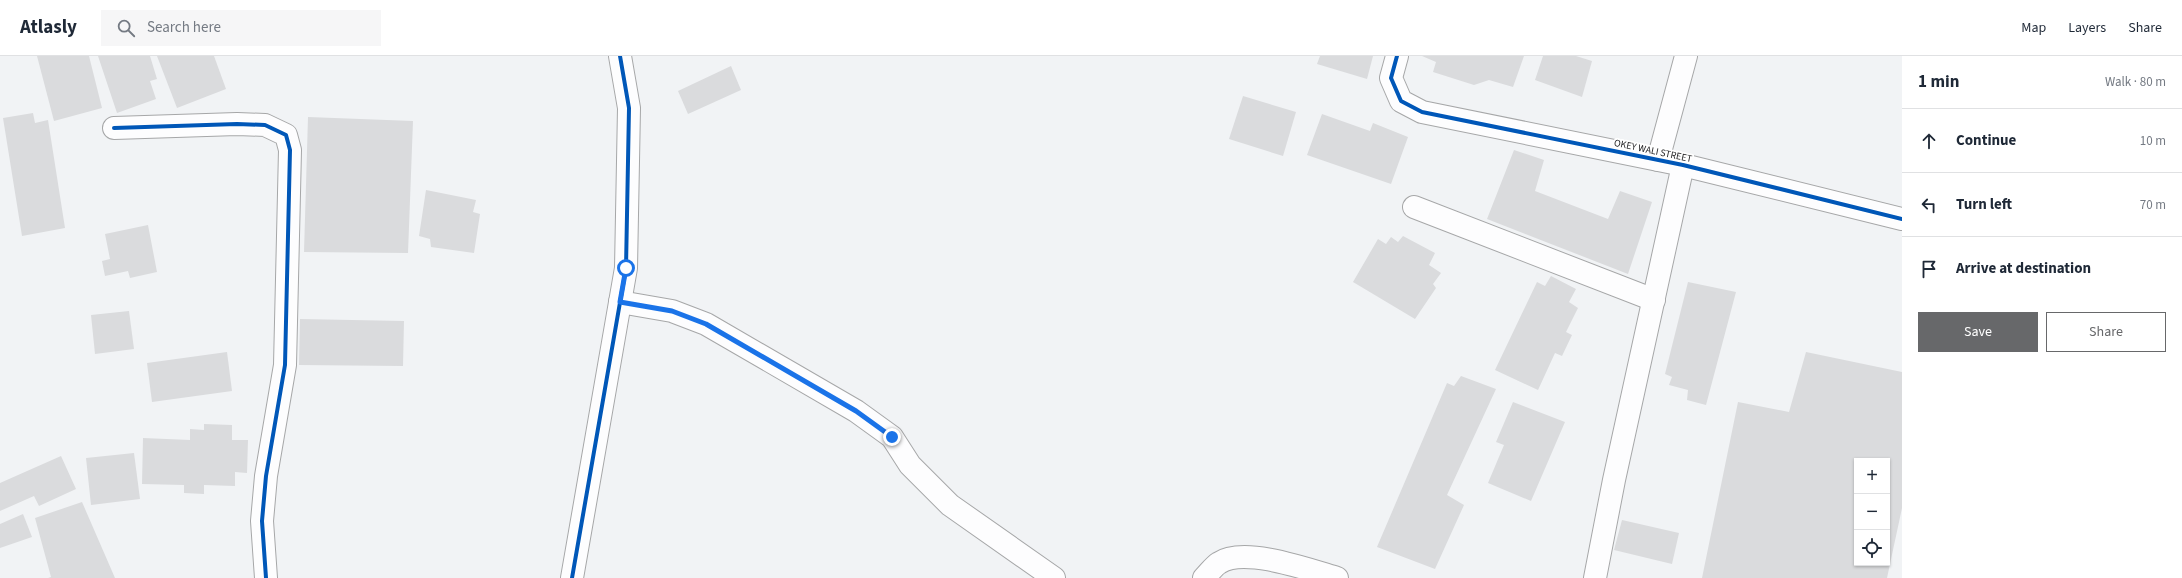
<!DOCTYPE html>
<html lang="en">
<head>
<meta charset="utf-8">
<style>
	:root { --surface:#fff; --page:#f6f6f7; --text:#1f2937; --muted:#747a83; --line:#e0e1e3; --accent:#67686a }
	body { margin:0; font-family:"Source Sans 3",sans-serif; background:var(--page); color:var(--text) }
	.controls { position:absolute; right:12px; bottom:12px; display:grid; overflow:hidden; border-radius:0px; box-shadow:0 1px 3px #0004 }
	.controls button { width:36px; height:36px; display:grid; place-items:center; padding:0; border:0; border-bottom:1px solid var(--line); background:var(--surface); color:var(--text); font:20px sans-serif }
	.stop { position:absolute; width:12px; height:12px; margin:-9px; border:3px solid #1a73e8; border-radius:50%; background:#fff }
	.stop.end { background:#1a73e8; border-color:#fff; box-shadow:0 1px 4px #0008 }
	.list { margin:0; padding:0; list-style:none }
	h2 { display:flex; justify-content:space-between; align-items:center; height:52px; margin:0; padding:0 16px; font-size:17px }
	h2 small { font-size:13px; font-weight:400; color:var(--muted) }
	.list li { display:grid; grid-template-columns:26px 1fr auto; gap:12px; align-items:center; box-sizing:border-box; height:64px; padding:0 16px; border-top:1px solid var(--line) }
	.list b { display:block; font-size:15px; white-space:nowrap }
	.list em { font-size:13px; font-style:normal; color:var(--muted) }
	.actions { display:flex; gap:8px; padding:12px 16px }
	.actions a { flex:1; padding:9px 0; border:1px solid var(--accent); border-radius:0px; text-align:center; font-size:14px; color:var(--accent) }
	.actions .main { background:var(--accent); color:#fff }
	.icon { flex:none; width:22px; height:22px; fill:none; stroke:currentColor; stroke-width:2; stroke-linecap:round; stroke-linejoin:round }
	.map { position:relative; flex:none; width:1902px; height:522px; overflow:hidden }
	header { display:flex; align-items:center; gap:24px; box-sizing:border-box; height:56px; padding:0 20px; background:var(--surface); border-bottom:1px solid var(--line) }
	header strong { font-size:19px }
	nav { display:flex; gap:22px; margin-inline-start:auto; font-size:14px }
	.search { width:280px; height:36px; background:var(--page); display:flex; align-items:center; gap:10px; box-sizing:border-box; padding:0 14px; border-radius:0px; color:var(--muted); font-size:15px }
	main { display:flex }
	aside { flex:1; background:var(--surface) }
	.map>svg:first-child { display:block }
</style>
</head>
<body>
<header>
<strong>Atlasly</strong>
<div class="search"><svg class="icon" aria-label="search" viewBox="0 0 24 24"><circle cx="10" cy="10" r="6"/><path d="M15 15l6 6"/></svg>Search here</div>
<nav><a>Map</a><a>Layers</a><a>Share</a></nav>
</header>
<main>
<div class="map">
<svg width="1902" height="522" viewBox="0 0 1902 522">
	<rect width="100%" height="100%" fill="#f1f3f5"/>
	<!-- building -->
	<g fill="#dadbdd" fill-rule="evenodd">
		<polygon points="37,0 89,0 102,52 54,65"/>
		<polygon points="98,0 150,0 157,23 150,25 156,43 117,57"/>
		<polygon points="157,0 214,0 226,33 177,52"/>
		<polygon points="1320,0 1373,0 1367,23 1317,8"/>
		<polygon points="1422,0 1524,0 1513,31 1489,24 1474,29 1433,16 1436,6"/>
		<polygon points="1543,0 1576,0 1592,5 1582,41 1535,24"/>
		<polygon points="731,10 741,34 688,58 678,35"/>
		<polygon points="1243,40 1296,56 1283,100 1229,83"/>
		<polygon points="33,57 35,67 48,64 65,172 22,180 3,62"/>
		<polygon points="1322,58 1370,75 1373,67 1408,81 1391,128 1307,99"/>
		<polygon points="308,61 413,65 408,197 304,196"/>
		<polygon points="1514,94 1544,104 1535,135 1608,163 1620,135 1652,146 1628,218 1487,163"/>
		<polygon points="426,134 476,144 473,156 480,158 474,197 431,191 430,183 419,180"/>
		<polygon points="148,169 157,216 130,222 128,215 105,220 102,205 110,203 105,178"/>
		<polygon points="1403,180 1435,197 1429,209 1441,217 1433,228 1436,232 1415,263 1353,226 1378,183 1386,188 1391,181 1398,186"/>
		<polygon points="1551,220 1576,233 1569,246 1578,252 1566,276 1572,279 1562,300 1555,297 1538,334 1495,314 1537,226 1545,230"/>
		<polygon points="1688,226 1736,236 1706,349 1687,344 1688,334 1669,329 1672,321 1665,318"/>
		<polygon points="129,255 134,293 95,298 91,259"/>
		<polygon points="300,263 404,265 403,310 299,309"/>
		<polygon points="227,296 232,335 152,346 147,307"/>
		<path d="M 1806,296 L 1902,316 L 1902,452 L 1887,522 L 1702,522 L 1738,346 L 1789,356 ZM 1857,405 L 1887,405 L 1887,507 L 1857,507 Z"/>
		<polygon points="1461,320 1496,333 1447,439 1464,449 1435,513 1377,491 1447,327 1454,330"/>
		<polygon points="1513,346 1565,366 1531,445 1488,427 1504,389 1496,386"/>
		<polygon points="204,368 232,369 232,384 248,384 247,417 235,416 235,430 204,429 204,438 184,437 184,429 142,428 143,382 190,384 190,373 204,374"/>
		<polygon points="134,397 140,443 91,449 86,402"/>
		<polygon points="61,400 76,433 39,450 34,440 0,455 0,427"/>
		<polygon points="82,446 115,522 48,522 51,521 35,462"/>
		<polygon points="23,458 32,481 0,492 0,468"/>
		<polygon points="1622,464 1679,477 1672,508 1614,494"/>
	</g>
	<g fill="none" stroke-linecap="round" stroke-linejoin="round">
		<defs>
			<g id="street">
				<polyline points="1397,0 1391,22 1401,45 1422,56 1683,109 1902,163"/>
				<polyline points="114,72 237,68 265,69 286,79 290,94 285,309 266,420 262,465 266,522"/>
				<polyline points="1658,104 1686,0"/>
				<polyline points="1414,151 1654,244"/>
				<polyline points="620,246 672,255 706,268 856,355 892,381 910,409 950,449 1054,522"/>
				<polyline points="572,522 626,212 629,52 620,0"/>
				<path d="M 1204,522 C 1209,517 1214,510 1219,507 C 1244,490 1310,514 1337,522"/>
				<polyline points="1595,522 1614,424 1683,109"/>
			</g>
		</defs>
		<!-- street casing -->
		<use href="#street" stroke="#a6a7a8" stroke-width="24"/>
		<!-- street -->
		<use href="#street" stroke="#fdfdfe" stroke-width="22"/>
		<defs>
			<g id="cycleway">
				<polyline points="1397,0 1391,22 1401,45 1422,56 1683,109 1902,163"/>
				<polyline points="114,72 237,68 265,69 286,79 290,94 285,309 266,420 262,465 266,522"/>
				<polyline points="572,522 626,212 629,52 620,0"/>
			</g>
		</defs>
		<!-- cycleway casing -->
		<use href="#cycleway" stroke="#fff" stroke-width="6"/>
		<!-- cycleway -->
		<use href="#cycleway" stroke="#0057b8" stroke-width="4"/>
	</g>
	<g fill="none" stroke-linecap="round" stroke-linejoin="round">
		<!-- route -->
		<polyline stroke="#1a73e8" stroke-width="5" points="626,212 620,246 672,255 706,268 856,355 892,381"/>
	</g>
	<g text-anchor="middle" dominant-baseline="central" stroke-width="3.5" stroke-linejoin="round" paint-order="stroke">
		<!-- street labels -->
		<g font-size="10" fill="#1d1d1f" stroke="#fff">
			<text transform="translate(1653 95) rotate(12)">OKEY WALI STREET</text>
		</g>
	</g>
</svg>
<div class="controls">
<button>+</button>
<button>−</button>
<button><svg class="icon" aria-label="locate" viewBox="0 0 24 24"><circle cx="12" cy="12" r="6"/><path d="M12 2v4M12 18v4M2 12h4M18 12h4"/></svg></button>
</div>
<div class="stop" style="left:626px;top:212px"></div>
<div class="stop end" style="left:892px;top:381px"></div>
</div>
<aside>
<h2>1 min<small>Walk · 80 m</small></h2>
<ul class="list">
<li><svg class="icon" aria-label="ahead" viewBox="0 0 24 24"><path d="M12 20V5M6 11l6-6 6 6"/></svg><div><b>Continue</b></div><em>10 m</em></li>
<li><svg class="icon" aria-label="left" viewBox="0 0 24 24"><path d="M17 20v-9H6M10 6l-5 5 5 5"/></svg><div><b>Turn left</b></div><em>70 m</em></li>
<li><svg class="icon" aria-label="arrive" viewBox="0 0 24 24"><path d="M6 21V4h12l-3 4 3 4H6"/></svg><div><b>Arrive at destination</b></div></li>
</ul>
<div class="actions"><a class="main">Save</a><a>Share</a></div>
</aside>
</main>
</body>
</html>
